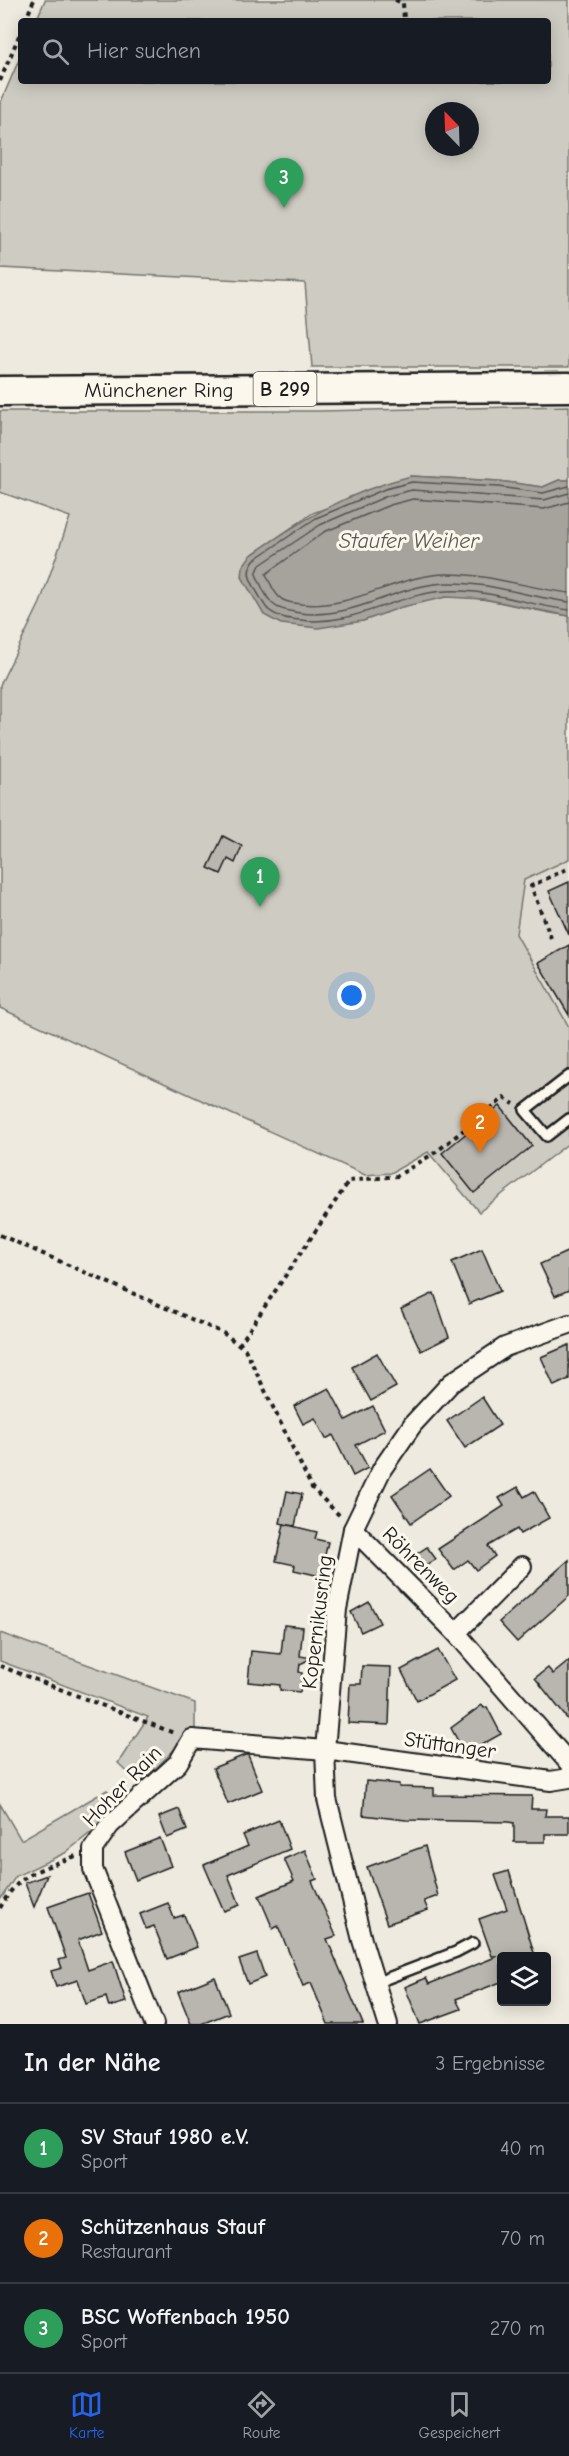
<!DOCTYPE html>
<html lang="de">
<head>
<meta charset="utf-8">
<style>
	:root { --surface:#171b24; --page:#242831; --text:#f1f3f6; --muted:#9ea1a6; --line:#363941; --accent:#2563eb }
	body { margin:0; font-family:"Comic Neue",sans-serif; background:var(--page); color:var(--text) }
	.controls { position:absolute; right:18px; bottom:18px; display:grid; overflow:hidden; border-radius:6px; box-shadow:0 3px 15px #0003 }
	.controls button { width:54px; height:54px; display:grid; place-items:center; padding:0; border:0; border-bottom:2px solid var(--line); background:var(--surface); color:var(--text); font:30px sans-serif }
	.compass { position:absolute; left:425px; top:102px; width:54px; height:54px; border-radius:50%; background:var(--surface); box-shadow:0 3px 15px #0003; rotate:337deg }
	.you { position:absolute; left:352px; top:996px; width:21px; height:21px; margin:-15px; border:4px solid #fff; border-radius:50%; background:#1a73e8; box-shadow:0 0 0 9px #1a73e833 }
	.badge { display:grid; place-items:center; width:39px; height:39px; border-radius:50%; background:var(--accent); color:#fff; font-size:20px; font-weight:700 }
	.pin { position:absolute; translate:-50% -50px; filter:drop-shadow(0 2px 3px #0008) }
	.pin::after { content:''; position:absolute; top:32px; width:21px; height:18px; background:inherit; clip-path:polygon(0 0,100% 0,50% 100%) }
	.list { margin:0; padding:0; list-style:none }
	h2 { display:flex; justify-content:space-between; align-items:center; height:78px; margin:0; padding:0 24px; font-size:26px }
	h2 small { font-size:20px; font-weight:400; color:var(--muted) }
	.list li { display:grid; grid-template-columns:39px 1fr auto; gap:18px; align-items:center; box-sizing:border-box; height:90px; padding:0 24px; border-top:2px solid var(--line) }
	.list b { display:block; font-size:22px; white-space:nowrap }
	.list p { margin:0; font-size:20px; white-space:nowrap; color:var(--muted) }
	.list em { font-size:20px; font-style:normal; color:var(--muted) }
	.icon { flex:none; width:33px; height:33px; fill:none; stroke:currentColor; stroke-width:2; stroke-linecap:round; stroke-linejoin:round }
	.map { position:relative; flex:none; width:569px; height:2024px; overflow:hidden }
	.search { position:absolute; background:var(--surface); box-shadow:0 3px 15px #0003; left:18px; right:18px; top:18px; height:66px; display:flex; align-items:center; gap:15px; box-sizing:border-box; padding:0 21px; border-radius:6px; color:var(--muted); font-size:22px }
	.sheet { height:348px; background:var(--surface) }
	nav { display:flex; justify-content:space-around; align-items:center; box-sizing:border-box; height:84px; border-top:2px solid var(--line); background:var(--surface); font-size:16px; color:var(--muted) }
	nav a { display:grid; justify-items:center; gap:3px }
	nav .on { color:var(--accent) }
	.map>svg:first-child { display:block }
</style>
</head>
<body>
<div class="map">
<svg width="569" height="2024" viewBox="0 0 569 2024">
	<rect width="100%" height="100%" fill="#eeeadf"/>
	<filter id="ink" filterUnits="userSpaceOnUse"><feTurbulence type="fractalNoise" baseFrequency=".0167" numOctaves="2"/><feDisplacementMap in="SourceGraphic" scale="12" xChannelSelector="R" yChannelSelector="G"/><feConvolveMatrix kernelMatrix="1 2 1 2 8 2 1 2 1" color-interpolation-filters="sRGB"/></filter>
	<g filter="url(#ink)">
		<!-- built -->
		<polygon fill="#dedad1" points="569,859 569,1027 516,934 524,880"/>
		<!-- green -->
		<g fill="#ceccc2" stroke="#75746f" stroke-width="1.5" fill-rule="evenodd">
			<path d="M 45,0 L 569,0 L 569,367 L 312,367 L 305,283 L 0,268 L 0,104 L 21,55 L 21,81 L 548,81 L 548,21 L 36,21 ZM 434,111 L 470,111 L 470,147 L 434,147 Z"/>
			<path d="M 569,406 L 569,480 L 559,480 L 543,487 L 499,481 L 412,476 L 313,513 L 250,556 L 363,621 C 390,611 420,597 449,597 C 490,596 528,611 569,616 L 569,859 L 524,880 L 516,934 L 569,1027 L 569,1143 L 479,1212 L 428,1152 L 391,1173 L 365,1175 L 0,1008 L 0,685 L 40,603 L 70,517 L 0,492 L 0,411 L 319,411 Z"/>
			<polygon points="0,1633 195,1703 195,1729 140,1784 118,1763 148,1717 0,1661"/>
			<polygon points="107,1790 120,1803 99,1826 65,1853 16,1876 0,1900 0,1804 21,1840"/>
		</g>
		<!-- water -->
		<path fill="#a6a39d" stroke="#6f6d69" stroke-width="1.5" d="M 411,476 L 499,481 L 543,487 L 559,480 L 569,480 L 569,616 L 484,599 L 446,597 L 402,607 L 363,621 L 318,628 L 281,624 L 264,615 L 242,577 L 243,566 L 250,556 C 301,520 350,491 411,476 Z"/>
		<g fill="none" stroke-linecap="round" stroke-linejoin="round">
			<!-- shore -->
			<g stroke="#535250" stroke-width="1.5">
				<path d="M 569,486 L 543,493 L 498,487 L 412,482 L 385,489 L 316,518 L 254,560 C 245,573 250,579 257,592 C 261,598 264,607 270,611 C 279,618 289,619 300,620 C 356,627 395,593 447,591 C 489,589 528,605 569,610"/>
				<path d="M 569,493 L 544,500 L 412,490 L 387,496 L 320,525 L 260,565 L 256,574 C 260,583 266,599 274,605 C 281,611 292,611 300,613 C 356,620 396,584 447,583 C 489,582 528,597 569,602"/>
				<path d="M 569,502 L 544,509 L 413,499 L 390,505 L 324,532 L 266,574 C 269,581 274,592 279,597 C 285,603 294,603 301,604 C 354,610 397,574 447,574 C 489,574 528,588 569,593"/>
			</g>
		</g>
		<!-- building -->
		<g fill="#b9b6af" stroke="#1c1c1c" stroke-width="1.5">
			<polygon points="223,836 242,846 235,863 228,859 221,874 208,868"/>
			<polygon points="569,882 569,935 549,891"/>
			<polygon points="569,945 569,1015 538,963"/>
			<polygon points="500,1106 532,1146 474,1193 442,1153"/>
			<polygon points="482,1249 500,1291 469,1304 452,1262"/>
			<polygon points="569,1251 569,1290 555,1296 540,1264"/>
			<polygon points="434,1293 449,1337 421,1351 401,1309"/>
			<polygon points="569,1345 569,1379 554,1386 541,1357"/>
			<polygon points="377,1353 396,1387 371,1401 352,1367"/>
			<polygon points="329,1388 346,1420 373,1406 385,1430 356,1445 368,1468 353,1476 333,1435 326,1439 315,1418 303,1424 294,1406"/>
			<polygon points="482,1397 500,1425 465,1448 447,1421"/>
			<polygon points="430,1469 449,1496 411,1523 392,1495"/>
			<polygon points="518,1487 524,1497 534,1491 549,1518 520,1534 517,1529 488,1546 495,1556 476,1570 468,1560 454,1570 438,1549 504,1506 499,1498"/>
			<polygon points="287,1491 302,1494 295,1526 284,1524 317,1532 315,1539 328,1542 320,1576 294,1570 295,1565 276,1561 284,1524 280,1523"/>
			<polygon points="427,1547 436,1559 423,1568 415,1555"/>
			<polygon points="569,1560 569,1596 517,1642 499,1622"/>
			<polygon points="369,1602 380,1623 361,1632 351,1612"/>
			<polygon points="284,1625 303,1627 300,1656 312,1658 300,1664 299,1672 302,1673 300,1692 280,1690 280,1685 248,1682 251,1651 281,1654"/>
			<polygon points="438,1650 455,1680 417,1701 401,1670"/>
			<polygon points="569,1661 569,1721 535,1678 548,1668 553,1674"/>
			<polygon points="362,1666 391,1667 389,1725 348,1723 350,1684 361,1684"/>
			<polygon points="482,1705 484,1708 487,1707 501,1734 465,1754 451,1728"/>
			<polygon points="245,1755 248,1755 262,1790 228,1804 213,1768"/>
			<polygon points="366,1781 399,1784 399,1787 434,1788 434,1795 532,1796 531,1809 546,1809 545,1816 569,1816 569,1834 545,1834 545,1842 514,1842 514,1823 508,1822 406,1820 363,1815"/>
			<polygon points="179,1809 187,1830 167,1838 159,1817"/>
			<polygon points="279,1820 290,1849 228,1875 240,1905 224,1911 204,1865 248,1846 243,1835"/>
			<polygon points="160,1838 171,1866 136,1880 125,1852"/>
			<polygon points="425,1846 438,1896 424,1901 428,1910 387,1924 367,1867"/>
			<polygon points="305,1850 317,1879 312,1881 336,1936 327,1939 363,2024 328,2024 311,1983 303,1986 278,1926 273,1929 259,1896 294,1881 284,1859"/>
			<polygon points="509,1871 535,1956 501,1956 501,1982 456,1999 461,2009 420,2024 405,1987 426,1978 429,1984 498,1956 492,1956 479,1919 507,1909 495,1875"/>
			<polygon points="47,1875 34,1907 25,1883"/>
			<polygon points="88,1893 102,1931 78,1940 88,1970 113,1961 126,2002 109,2007 106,1997 86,2004 78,1980 56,1987 51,1971 62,1968 59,1960 66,1958 48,1907"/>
			<polygon points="168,1903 174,1918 184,1915 197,1947 167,1959 154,1926 146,1929 140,1914"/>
			<polygon points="257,1954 265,1977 248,1984 239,1960"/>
			<polygon points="215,1977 229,2013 201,2024 191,2024 178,1992"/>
		</g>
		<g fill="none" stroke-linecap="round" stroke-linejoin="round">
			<defs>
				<g id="lane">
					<polyline points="569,1076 525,1110 547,1136 569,1119"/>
					<polyline points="375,1983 456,1952 473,1943"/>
				</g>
				<g id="street">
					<polyline points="353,1529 456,1633 569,1763"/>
					<polyline points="456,1633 522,1566"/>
					<polyline points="154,2024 93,1869 93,1849 110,1825 178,1763 192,1739 325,1750 551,1781 569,1778"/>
					<polyline points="388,2024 362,1940 327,1799 325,1750 337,1609 353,1529 382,1469 413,1424 451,1383 505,1347 569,1324"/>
				</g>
				<polyline id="primary" points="0,391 569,387"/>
			</defs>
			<!-- lane casing -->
			<use href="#lane" stroke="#1c1c1c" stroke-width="14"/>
			<!-- street casing -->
			<use href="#street" stroke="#1c1c1c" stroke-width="22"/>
			<!-- primary casing -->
			<use href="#primary" stroke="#1c1c1c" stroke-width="33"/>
			<!-- path -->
			<g stroke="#1c1c1c" stroke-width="4" stroke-dasharray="4.5 4.5" stroke-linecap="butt">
				<polyline points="395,0 403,3 404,21"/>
				<polyline points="25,21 34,0"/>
				<polyline points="0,81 21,31"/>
				<polyline points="551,938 531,886 569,868"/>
				<polyline points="0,1235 223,1333 245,1349 312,1488 340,1516"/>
				<polyline points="239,1345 349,1181 397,1176 436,1152 504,1098 514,1104"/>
				<polyline points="0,1666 174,1733"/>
				<path d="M 0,1908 C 19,1872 40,1870 76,1856"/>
			</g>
			<!-- lane -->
			<use href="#lane" stroke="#fbf7ec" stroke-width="9"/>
			<!-- street -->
			<use href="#street" stroke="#fbf7ec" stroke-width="18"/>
			<!-- primary -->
			<use href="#primary" stroke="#fbf7ec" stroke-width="28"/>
		</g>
	</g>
	<g text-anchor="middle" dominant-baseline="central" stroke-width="6" stroke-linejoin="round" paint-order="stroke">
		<!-- shield labels -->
		<rect fill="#fbf7ec" stroke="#5f5e5a" stroke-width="1.5" x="253.5" y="372" width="63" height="34" rx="4.5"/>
		<g font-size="20" font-weight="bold" fill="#1c1c1c">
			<text x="285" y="389">B 299</text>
		</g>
		<!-- street labels -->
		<g font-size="21" fill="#1c1c1c" stroke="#fbf7ec">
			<text x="159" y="390">Münchener Ring</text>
			<text transform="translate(421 1565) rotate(45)">Röhrenweg</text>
			<text transform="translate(317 1622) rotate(-83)">Kopernikusring</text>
			<text transform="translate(450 1745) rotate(8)">Stüttanger</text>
			<text transform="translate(122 1786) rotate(-46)">Hoher Rain</text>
		</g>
		<!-- water labels -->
		<g font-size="22" font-style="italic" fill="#5a5956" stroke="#fbf7ec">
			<text x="409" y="541">Staufer Weiher</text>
		</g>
	</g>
</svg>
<div class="controls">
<button><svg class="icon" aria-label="layers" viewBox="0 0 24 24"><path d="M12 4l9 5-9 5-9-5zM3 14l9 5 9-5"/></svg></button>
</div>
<svg class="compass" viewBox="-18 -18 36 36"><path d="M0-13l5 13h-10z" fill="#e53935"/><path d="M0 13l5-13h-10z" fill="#9ea1a6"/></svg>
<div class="you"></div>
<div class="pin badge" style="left:260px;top:907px;background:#2e9e5b">1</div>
<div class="pin badge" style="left:480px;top:1153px;background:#e8710a">2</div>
<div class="pin badge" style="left:284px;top:208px;background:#2e9e5b">3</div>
<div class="search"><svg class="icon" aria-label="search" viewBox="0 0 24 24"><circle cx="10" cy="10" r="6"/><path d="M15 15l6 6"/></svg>Hier suchen</div>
</div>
<section class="sheet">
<h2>In der Nähe<small>3 Ergebnisse</small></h2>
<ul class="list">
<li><span class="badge" style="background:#2e9e5b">1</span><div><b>SV Stauf 1980 e.V.</b><p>Sport</p></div><em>40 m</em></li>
<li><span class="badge" style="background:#e8710a">2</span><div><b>Schützenhaus Stauf</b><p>Restaurant</p></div><em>70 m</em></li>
<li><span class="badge" style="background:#2e9e5b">3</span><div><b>BSC Woffenbach 1950</b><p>Sport</p></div><em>270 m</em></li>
</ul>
</section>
<nav>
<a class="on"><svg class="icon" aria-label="map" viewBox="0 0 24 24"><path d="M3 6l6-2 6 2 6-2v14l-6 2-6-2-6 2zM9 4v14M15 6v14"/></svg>Karte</a>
<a><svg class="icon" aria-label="directions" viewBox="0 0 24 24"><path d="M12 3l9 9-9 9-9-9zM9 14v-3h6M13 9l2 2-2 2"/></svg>Route</a>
<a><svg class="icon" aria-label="saved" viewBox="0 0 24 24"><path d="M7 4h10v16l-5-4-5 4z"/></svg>Gespeichert</a>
</nav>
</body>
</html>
